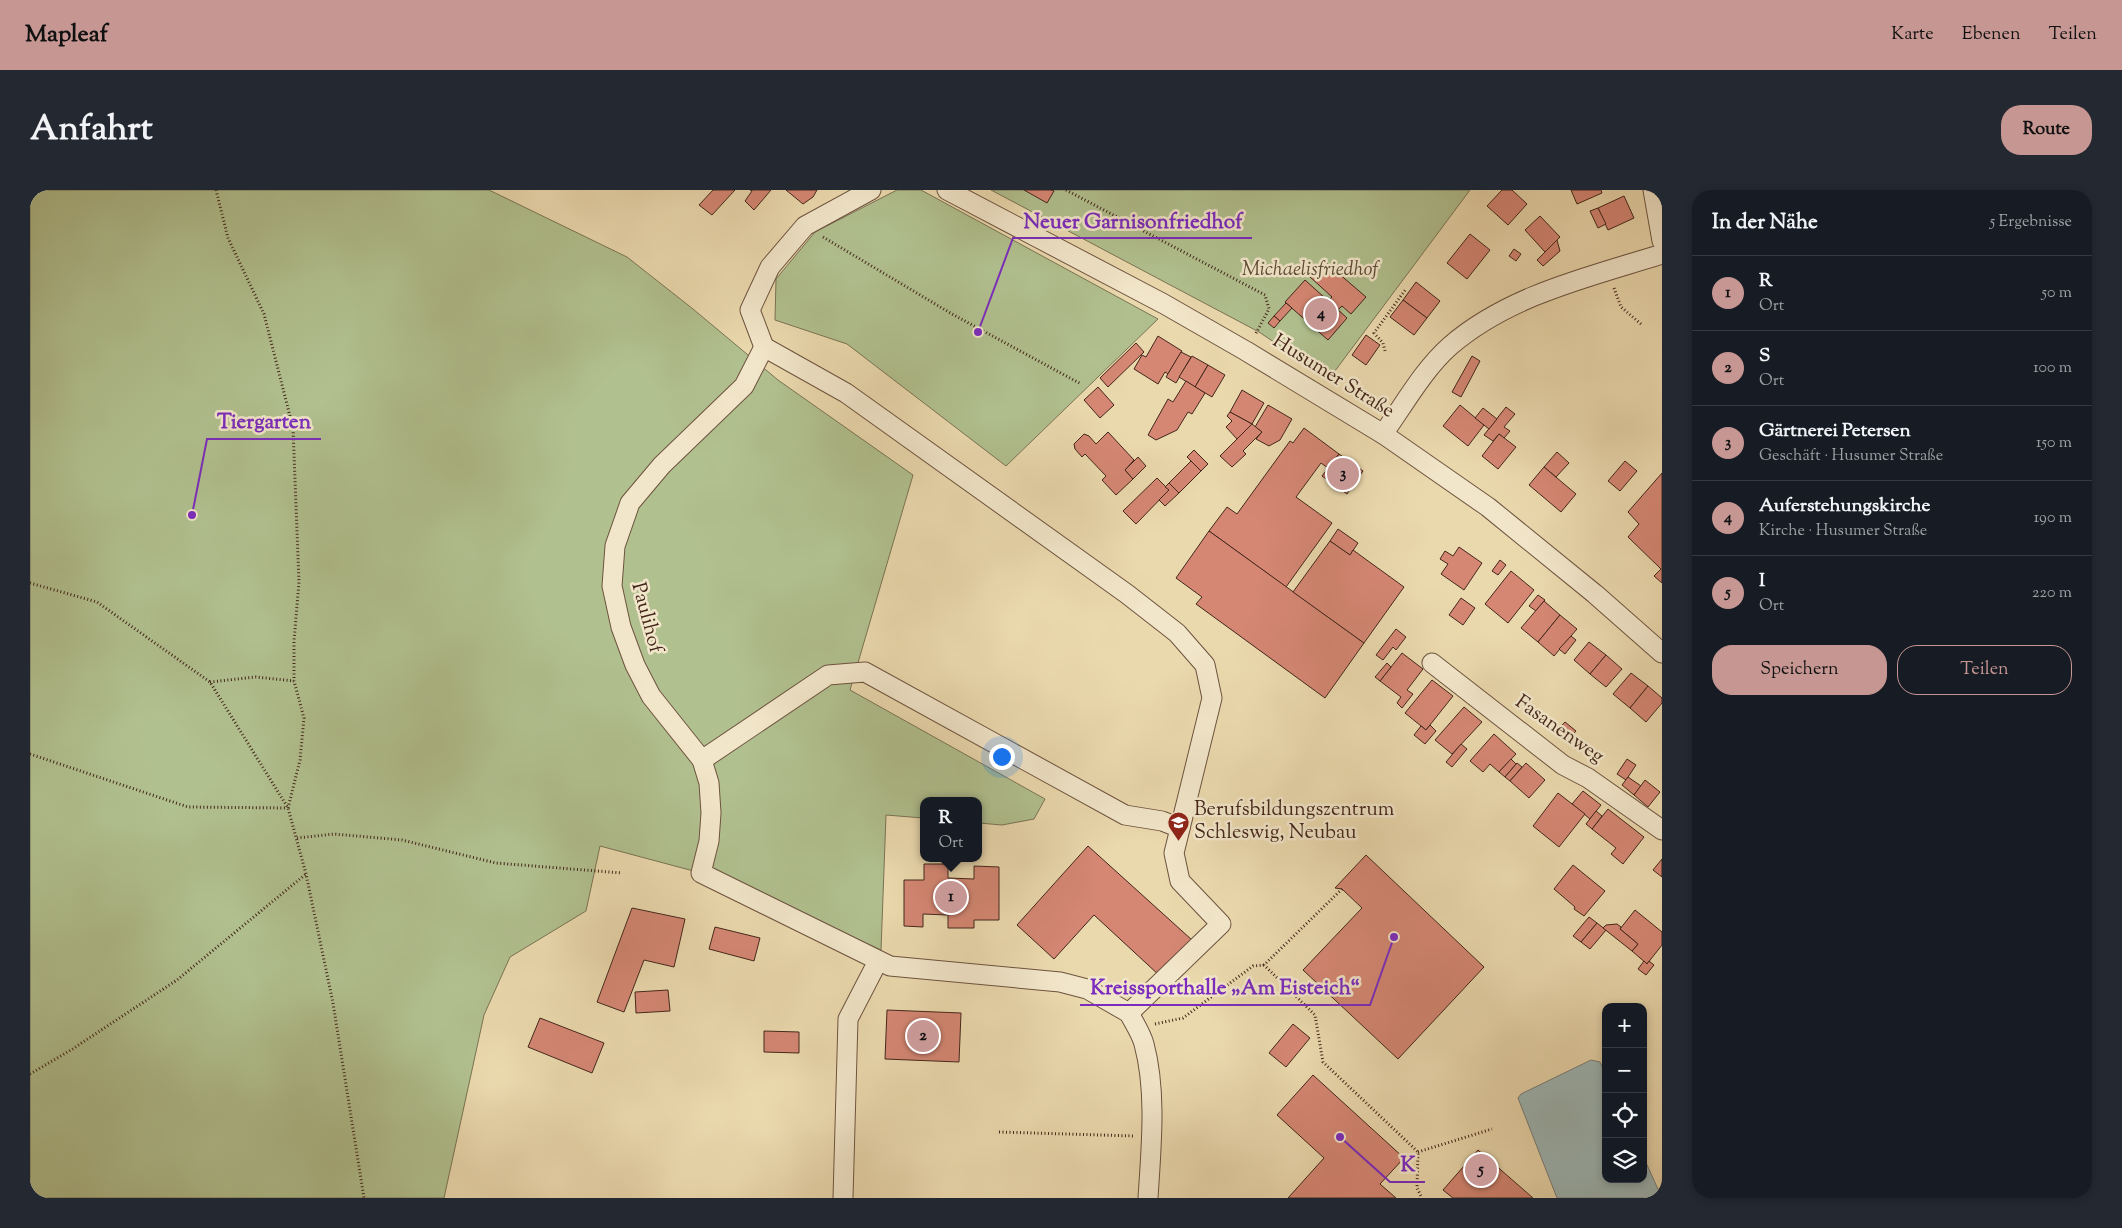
<!DOCTYPE html>
<html lang="de">
<head>
<meta charset="utf-8">
<style>
	:root { --surface:#171b24; --page:#242831; --text:#f1f3f6; --muted:#9ea1a6; --line:#363941; --accent:#c59692 }
	body { margin:0; font-family:"Sorts Mill Goudy",serif; background:var(--page); color:var(--text) }
	.controls { position:absolute; right:15px; bottom:15px; display:grid; overflow:hidden; border-radius:10px; box-shadow:0 2px 8px #0003 }
	.controls button { width:45px; height:45px; display:grid; place-items:center; padding:0; border:0; border-bottom:1px solid var(--line); background:var(--surface); color:var(--text); font:25px sans-serif }
	.you { position:absolute; left:971px; top:566px; width:18px; height:18px; margin:-12px; border:4px solid #fff; border-radius:50%; background:#1a73e8; box-shadow:0 0 0 8px #1a73e833 }
	.badge { display:grid; place-items:center; width:32px; height:32px; border-radius:50%; background:var(--accent); color:#111; font-size:16px; font-weight:700 }
	.pin { position:absolute; translate:-50% -50%; border:2px solid #fff; box-shadow:0 1px 5px #0006 }
	.popup { position:absolute; left:890px; top:607px; width:62px; height:65px; box-sizing:border-box; display:grid; place-content:center; border-radius:10px; background:var(--surface); filter:drop-shadow(0 1px 4px #0005); font-size:16px; white-space:nowrap; color:var(--muted) }
	.popup b { font-size:19px; color:var(--text) }
	.popup::after { content:''; position:absolute; left:50%; top:100%; margin-left:-10px; border:10px solid transparent; border-top-color:var(--surface) }
	.list { margin:0; padding:0; list-style:none }
	h2 { display:flex; justify-content:space-between; align-items:center; height:65px; margin:0; padding:0 20px; font-size:21px }
	h2 small { font-size:16px; font-weight:400; color:var(--muted) }
	.list li { display:grid; grid-template-columns:32px 1fr auto; gap:15px; align-items:center; box-sizing:border-box; height:75px; padding:0 20px; border-top:1px solid var(--line) }
	.list b { display:block; font-size:19px; white-space:nowrap }
	.list p { margin:0; font-size:16px; white-space:nowrap; color:var(--muted) }
	.list em { font-size:16px; font-style:normal; color:var(--muted) }
	.actions { display:flex; gap:10px; padding:15px 20px }
	.actions a { flex:1; padding:11px 0; border:1px solid var(--accent); border-radius:20px; text-align:center; font-size:18px; color:var(--accent) }
	.actions .main { background:var(--accent); color:#111 }
	.icon { flex:none; width:28px; height:28px; fill:none; stroke:currentColor; stroke-width:2; stroke-linecap:round; stroke-linejoin:round }
	.map { position:relative; flex:none; width:1632px; height:1008px; overflow:hidden; border-radius:20px }
	header { display:flex; align-items:center; gap:30px; box-sizing:border-box; height:70px; padding:0 25px; background:var(--accent); color:#111 }
	header strong { font-size:24px }
	nav { display:flex; gap:28px; margin-inline-start:auto; font-size:18px }
	.intro { display:flex; align-items:center; justify-content:space-between; box-sizing:border-box; height:120px; padding:0 30px }
	h1 { margin:0; font-size:35px }
	.button { padding:12px 22px; border-radius:20px; background:var(--accent); color:#111; font-size:18px; font-weight:700 }
	main { display:flex; gap:30px; padding:0 30px }
	aside { flex:1; background:var(--surface); border-radius:20px; box-shadow:0 2px 8px #0003 }
	.map>svg:first-child { display:block }
</style>
</head>
<body>
<header>
<strong>Mapleaf</strong>
<nav><a>Karte</a><a>Ebenen</a><a>Teilen</a></nav>
</header>
<div class="intro"><h1>Anfahrt</h1><a class="button">Route</a></div>
<main>
<div class="map">
<svg width="1632" height="1008" viewBox="0 0 1632 1008">
	<rect width="100%" height="100%" fill="#ebd9ae"/>
	<filter id="stains"><feTurbulence type="fractalNoise" baseFrequency=".004" numOctaves="4"/><feColorMatrix values="0 0 0 0 .2 0 0 0 0 .09 0 0 0 0 .02 0 0 0 .5 -.17"/></filter>
	<radialGradient id="worn" r=".72"><stop offset=".6" stop-color="#630" stop-opacity="0"/><stop offset="1" stop-color="#630" stop-opacity=".3"/></radialGradient>
	<!-- green -->
	<g fill="#b1c08f" stroke="#7a7354">
		<polygon points="0,0 459,0 597,67 663,119 748,190 883,285 820,500 1015,609 1004,629 972,635 949,633 948,611 894,611 893,628 856,625 851,760 713,698 671,683 570,656 556,721 480,767 454,825 414,1008 0,1008"/>
		<polygon points="867,0 891,0 1128,129 976,276 817,154 745,130 746,89 785,42"/>
		<polygon points="961,0 1440,0 1299,189 1229,142"/>
	</g>
	<!-- water -->
	<polygon fill="#9db7b6" stroke="#797d78" points="1561,870 1570,872 1576,885 1576,989 1613,989 1613,966 1632,1008 1527,1008 1488,908 1491,904"/>
	<!-- building -->
	<g fill="#d58774" stroke="#43261a">
		<polygon points="683,0 705,0 682,25 669,15"/>
		<polygon points="720,0 741,0 724,20 715,11 722,1"/>
		<polygon points="756,0 787,0 783,7 773,14"/>
		<polygon points="994,0 1021,0 1024,1 1017,13"/>
		<polygon points="1472,0 1482,0 1497,14 1478,35 1457,16"/>
		<polygon points="1541,0 1571,0 1572,3 1547,14"/>
		<polygon points="1594,6 1604,28 1578,40 1568,18"/>
		<polygon points="1568,18 1576,34 1568,38 1560,21"/>
		<polygon points="1510,26 1530,47 1515,62 1495,40"/>
		<polygon points="1440,44 1460,60 1437,89 1417,73"/>
		<polygon points="1527,50 1530,61 1513,76 1507,70"/>
		<polygon points="1484,59 1491,64 1486,71 1479,66"/>
		<polygon points="1293,70 1336,107 1321,124 1312,116 1308,120 1298,111 1302,107 1279,86"/>
		<polygon points="1275,90 1317,128 1298,150 1255,112"/>
		<polygon points="1386,92 1410,111 1397,128 1373,110"/>
		<polygon points="1373,110 1397,128 1384,145 1360,127"/>
		<polygon points="1256,113 1262,118 1250,131 1244,126"/>
		<polygon points="1244,126 1250,131 1244,138 1238,133"/>
		<polygon points="1336,145 1350,155 1336,175 1322,165"/>
		<polygon points="1128,146 1152,161 1138,184 1135,182 1128,194 1104,179 1112,165 1116,167"/>
		<polygon points="1106,153 1114,162 1078,197 1070,188"/>
		<polygon points="1151,162 1161,167 1146,193 1136,187"/>
		<polygon points="1162,166 1178,175 1165,197 1149,187"/>
		<polygon points="1442,166 1450,171 1431,207 1422,202"/>
		<polygon points="1178,175 1195,185 1182,207 1165,197"/>
		<polygon points="1156,191 1175,203 1162,224 1158,222 1147,240 1126,250 1118,245 1138,209 1143,212"/>
		<polygon points="1068,197 1084,215 1070,228 1054,210"/>
		<polygon points="1212,200 1234,213 1222,234 1200,222"/>
		<polygon points="1238,215 1262,229 1250,250 1239,256 1226,249 1232,242 1225,237"/>
		<polygon points="1430,215 1454,235 1438,256 1413,236"/>
		<polygon points="1476,217 1485,224 1474,237 1480,241 1474,248 1469,244 1463,251 1454,245"/>
		<polygon points="1453,218 1467,229 1459,239 1445,228"/>
		<polygon points="1200,222 1222,234 1207,249 1196,237 1202,231 1197,226"/>
		<polygon points="1222,234 1232,242 1213,261 1216,264 1202,277 1190,266"/>
		<polygon points="1274,238 1309,264 1298,278 1291,273 1266,307 1302,333 1256,397 1179,341 1197,317 1207,324 1260,251 1263,253"/>
		<polygon points="1078,242 1104,270 1095,280 1103,289 1086,305 1072,290 1076,286 1055,264 1052,267 1045,259 1044,254 1054,244 1059,246 1066,254"/>
		<polygon points="1469,244 1486,257 1468,279 1452,266"/>
		<polygon points="1164,260 1178,274 1171,281 1157,267"/>
		<polygon points="1527,262 1539,273 1526,287 1514,277"/>
		<polygon points="1309,264 1333,281 1317,304 1292,286"/>
		<polygon points="1108,267 1116,276 1103,289 1095,280"/>
		<polygon points="1161,271 1171,281 1149,303 1139,293"/>
		<polygon points="1595,271 1607,281 1590,301 1578,291"/>
		<polygon points="1514,277 1546,304 1531,322 1499,295"/>
		<polygon points="1632,283 1632,393 1624,386 1631,379 1598,347 1609,334 1598,322"/>
		<polygon points="1127,288 1139,300 1106,334 1093,321"/>
		<polygon points="1139,293 1149,303 1135,316 1129,310 1139,300 1135,297"/>
		<polygon points="1308,339 1328,353 1320,365 1300,351"/>
		<polygon points="1179,341 1334,453 1295,508 1166,414 1172,407 1146,388"/>
		<polygon points="1300,351 1320,365 1323,360 1374,397 1334,453 1263,402"/>
		<polygon points="1429,357 1452,373 1434,400 1411,384 1418,374 1410,369 1415,361 1423,366"/>
		<polygon points="1470,370 1476,375 1468,385 1462,381"/>
		<polygon points="1481,381 1504,400 1478,433 1455,414"/>
		<polygon points="1508,405 1515,410 1506,421 1499,416"/>
		<polygon points="1431,408 1445,418 1433,435 1419,425"/>
		<polygon points="1514,411 1530,425 1508,452 1491,438"/>
		<polygon points="1530,425 1547,439 1524,466 1508,452"/>
		<polygon points="1366,439 1376,447 1366,460 1363,457 1353,470 1346,465"/>
		<polygon points="1541,446 1546,450 1535,464 1529,459"/>
		<polygon points="1559,452 1576,465 1560,484 1544,470"/>
		<polygon points="1372,463 1393,479 1377,500 1383,504 1372,518 1367,513 1371,507 1350,491"/>
		<polygon points="1576,465 1592,479 1576,497 1560,484"/>
		<polygon points="1357,473 1361,477 1350,491 1345,487"/>
		<polygon points="1601,483 1618,496 1600,518 1583,504"/>
		<polygon points="1402,490 1423,506 1396,540 1375,523"/>
		<polygon points="1618,496 1632,508 1632,513 1616,532 1600,518"/>
		<polygon points="1434,517 1452,532 1422,564 1405,550"/>
		<polygon points="1535,532 1546,541 1536,552 1525,543"/>
		<polygon points="1400,535 1406,541 1395,554 1384,545 1391,536 1396,540"/>
		<polygon points="1464,544 1486,564 1469,582 1460,574 1453,582 1440,571"/>
		<polygon points="1431,554 1437,559 1422,577 1416,572"/>
		<polygon points="1481,569 1486,574 1475,587 1469,582"/>
		<polygon points="1597,569 1606,575 1596,590 1587,584"/>
		<polygon points="1487,573 1492,577 1480,591 1475,587"/>
		<polygon points="1496,573 1515,590 1499,608 1480,591"/>
		<polygon points="1598,587 1611,596 1604,605 1592,595"/>
		<polygon points="1615,590 1630,602 1618,617 1604,605"/>
		<polygon points="1553,601 1571,615 1560,629 1542,614"/>
		<polygon points="1528,603 1555,624 1529,657 1503,636"/>
		<polygon points="1578,619 1614,647 1593,674 1581,664 1586,658 1562,639"/>
		<polygon points="1566,621 1572,626 1562,639 1556,634"/>
		<polygon points="1058,656 1162,750 1130,786 1064,725 1024,769 987,735"/>
		<polygon points="1336,665 1454,777 1368,869 1273,780 1332,718 1312,699 1305,698"/>
		<polygon points="1632,669 1632,687 1623,680"/>
		<polygon points="894,674 918,674 918,688 944,689 944,676 969,677 969,730 944,730 944,738 918,738 918,725 893,724 893,737 874,736 874,690 894,690"/>
		<polygon points="1543,675 1575,701 1554,726 1544,719 1545,717 1524,699"/>
		<polygon points="602,718 655,729 644,777 614,770 594,822 567,812"/>
		<polygon points="1605,720 1632,742 1632,755 1617,774 1602,761 1608,754 1590,739"/>
		<polygon points="1559,727 1567,733 1551,752 1543,746"/>
		<polygon points="1567,733 1576,740 1560,759 1551,752"/>
		<polygon points="1587,734 1591,737 1590,739 1608,754 1602,761 1573,738 1576,735"/>
		<polygon points="685,737 730,748 724,771 679,759"/>
		<polygon points="1614,771 1617,774 1619,771 1624,775 1616,785 1608,779"/>
		<polygon points="638,800 640,821 606,823 605,802"/>
		<polygon points="857,820 931,823 929,872 855,869"/>
		<polygon points="510,828 574,853 562,883 498,857"/>
		<polygon points="1263,834 1280,848 1256,877 1239,863"/>
		<polygon points="734,841 769,842 769,863 734,862"/>
		<polygon points="1283,885 1374,968 1350,994 1366,1008 1258,1008 1294,968 1247,925"/>
		<polygon points="1448,960 1503,1008 1423,1008 1413,1000"/>
	</g>
	<g fill="none" stroke-linecap="round" stroke-linejoin="round">
		<defs>
			<g id="minor">
				<polyline points="917,0 1134,114 1216,161 1353,244 1458,317 1565,404 1632,463"/>
				<polyline points="1623,0 1632,51"/>
				<polygon points="734,157 816,203 1097,404 1147,443 1175,475 1182,508 1144,663 1150,691 1191,734 1099,823 1057,799 1030,792 860,776 671,683 679,651 681,623 679,593 672,570 621,506 605,475 591,437 582,396 585,356 600,313 632,275 714,196"/>
				<polyline points="734,157 720,120 740,77 775,36 841,0"/>
				<path d="M 1353,244 C 1374,215 1393,180 1420,156 C 1479,105 1559,87 1632,64"/>
				<polyline points="1402,473 1533,575 1558,588 1632,640"/>
				<polyline points="672,570 798,485 835,482 1095,625 1132,631 1150,638"/>
				<path d="M 1099,823 C 1104,833 1111,843 1114,854 C 1127,902 1121,959 1118,1008"/>
				<polyline points="813,1008 818,829 848,771"/>
			</g>
		</defs>
		<!-- minor casing -->
		<use href="#minor" stroke="#6d533f" stroke-width="21"/>
		<!-- path -->
		<g stroke="#43261a" stroke-width="3" stroke-dasharray="1 2.5" stroke-linecap="butt">
			<polyline points="186,0 198,48 234,124 263,238 269,392 264,451 264,491 274,528 270,570 258,618"/>
			<polyline points="1036,0 1235,105 1239,119 1225,145"/>
			<polyline points="793,47 922,124 1051,194"/>
			<polyline points="1584,98 1591,117 1611,134"/>
			<polyline points="1355,161 1353,153 1344,143 1376,99"/>
			<polyline points="0,393 67,412 180,492 258,618 276,684 303,813 334,1008"/>
			<polyline points="180,492 226,487 264,491"/>
			<polyline points="0,564 158,617 257,618"/>
			<polyline points="267,648 304,644 372,650 466,673 592,683"/>
			<polyline points="1312,699 1234,775 1285,825 1293,872 1388,962 1387,998 1392,1008"/>
			<polyline points="1125,834 1153,828 1223,776 1234,775"/>
			<polyline points="0,884 41,860 147,790 276,684"/>
			<polyline points="969,942 1104,946"/>
			<polyline points="1388,962 1462,939"/>
		</g>
		<!-- minor -->
		<use href="#minor" stroke="#f2e6ca" stroke-width="19"/>
	</g>
	<!-- icons -->
	<defs>
		<symbol id="school-pin" viewBox="-11 -11 22 30"><path d="M0 17L-7.5 6A9.5 9.5 0 1 1 7.5 6Z" fill="#8f2418" stroke="#f2e6ca"/><path d="M0-5L7-2L0 1L-7-2ZM-4 1L0 2.5L4 1V4Q0 6-4 4Z" fill="#fff"/></symbol>
	</defs>
	<g fill-rule="evenodd">
		<use href="#school-pin" x="1136" y="620" width="25" height="34"/>
	</g>
	<g text-anchor="middle" dominant-baseline="central" stroke-width="5" stroke-linejoin="round" paint-order="stroke">
		<!-- park labels -->
		<g font-size="20" font-style="italic" fill="#5e4c37" stroke="#f2e6ca">
			<text x="1280" y="80">Michaelisfriedhof</text>
		</g>
		<!-- street labels -->
		<g font-size="20" fill="#43261a" stroke="#f2e6ca">
			<text transform="translate(1303 187) rotate(32)">Husumer Straße</text>
			<text transform="translate(616 428) rotate(75)">Paulihof</text>
			<text transform="translate(1529 540) rotate(35)">Fasanenweg</text>
		</g>
		<!-- poi labels -->
		<g font-size="20" fill="#43261a" stroke="#f2e6ca" text-anchor="start">
			<text x="1164" y="620">Berufsbildungszentrum<tspan x="1164" dy="23">Schleswig, Neubau</tspan></text>
		</g>
	</g>
	<!-- callouts -->
	<path fill="none" stroke="#7b2cbf" stroke-width="2" d="M948 142L983 48H1222M162 325L177 249H291M1364 747L1340 815H1050M1310 947L1360 992H1395"/>
	<g fill="#7b2cbf" stroke="#f2e6ca" stroke-width="2">
		<circle cx="948" cy="142" r="5"/>
		<circle cx="162" cy="325" r="5"/>
		<circle cx="1364" cy="747" r="5"/>
		<circle cx="1310" cy="947" r="5"/>
	</g>
	<g font-size="21" text-anchor="middle" font-weight="bold" fill="#7b2cbf" stroke="#f2e6ca" stroke-width="5" stroke-linejoin="round" paint-order="stroke">
		<text x="1103" y="38">Neuer Garnisonfriedhof</text>
		<text x="234" y="238">Tiergarten</text>
		<text x="1195" y="804">Kreissporthalle „Am Eisteich“</text>
		<text x="1378" y="981">K</text>
	</g>
	<rect width="100%" height="100%" filter="url(#stains)"/>
	<rect width="100%" height="100%" fill="url(#worn)"/>
</svg>
<div class="controls">
<button>+</button>
<button>−</button>
<button><svg class="icon" aria-label="locate" viewBox="0 0 24 24"><circle cx="12" cy="12" r="6"/><path d="M12 2v4M12 18v4M2 12h4M18 12h4"/></svg></button>
<button><svg class="icon" aria-label="layers" viewBox="0 0 24 24"><path d="M12 4l9 5-9 5-9-5zM3 14l9 5 9-5"/></svg></button>
</div>
<div class="you"></div>
<div class="pin badge" style="left:921px;top:707px">1</div>
<div class="popup"><b>R</b>Ort</div>
<div class="pin badge" style="left:893px;top:846px">2</div>
<div class="pin badge" style="left:1313px;top:284px">3</div>
<div class="pin badge" style="left:1291px;top:124px">4</div>
<div class="pin badge" style="left:1451px;top:980px">5</div>
</div>
<aside>
<h2>In der Nähe<small>5 Ergebnisse</small></h2>
<ul class="list">
<li><span class="badge">1</span><div><b>R</b><p>Ort</p></div><em>50 m</em></li>
<li><span class="badge">2</span><div><b>S</b><p>Ort</p></div><em>100 m</em></li>
<li><span class="badge">3</span><div><b>Gärtnerei Petersen</b><p>Geschäft · Husumer Straße</p></div><em>150 m</em></li>
<li><span class="badge">4</span><div><b>Auferstehungskirche</b><p>Kirche · Husumer Straße</p></div><em>190 m</em></li>
<li><span class="badge">5</span><div><b>I</b><p>Ort</p></div><em>220 m</em></li>
</ul>
<div class="actions"><a class="main">Speichern</a><a>Teilen</a></div>
</aside>
</main>
</body>
</html>
